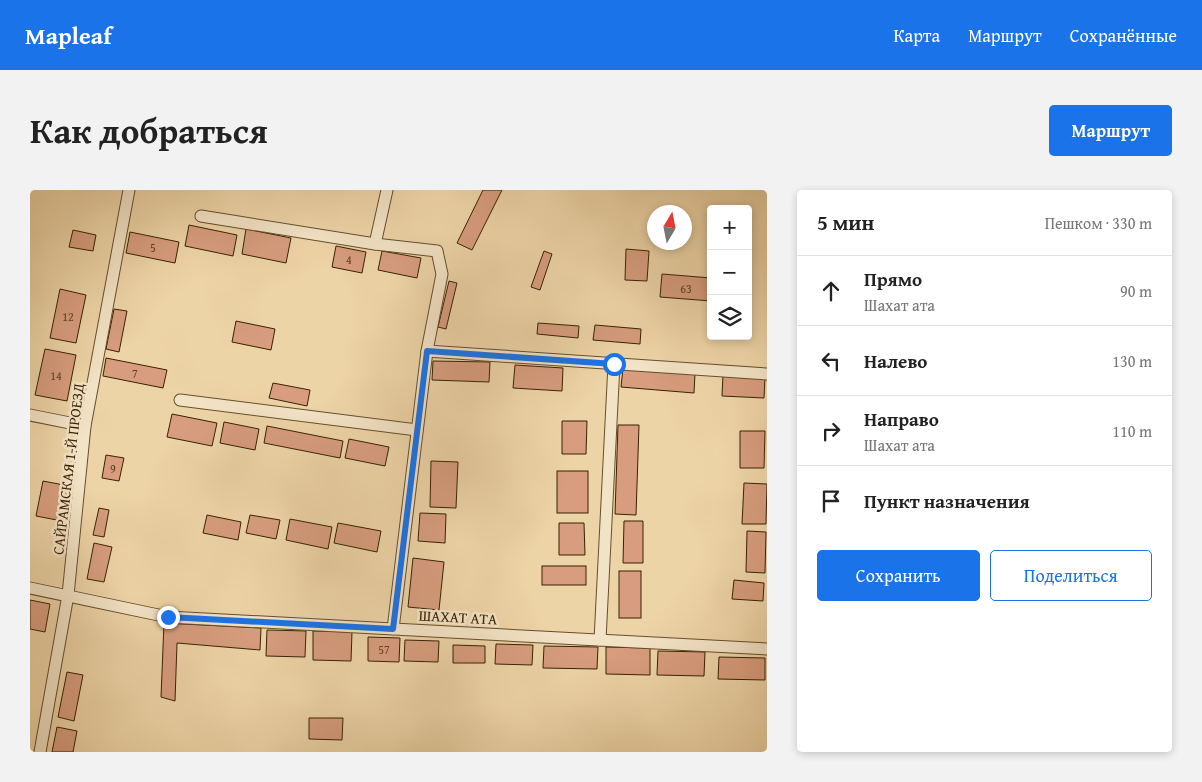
<!DOCTYPE html>
<html lang="ru">
<head>
<meta charset="utf-8">
<style>
	:root { --surface:#fff; --page:#f2f2f2; --text:#222; --muted:#767676; --line:#e0e0e0; --accent:#1a73e8 }
	body { margin:0; font-family:"Gentium Book Plus",serif; background:var(--page); color:var(--text) }
	.controls { position:absolute; right:15px; top:15px; display:grid; overflow:hidden; border-radius:5px; box-shadow:0 2px 8px #0003 }
	.controls button { width:45px; height:45px; display:grid; place-items:center; padding:0; border:0; border-bottom:1px solid var(--line); background:var(--surface); color:var(--text); font:25px sans-serif }
	.compass { position:absolute; left:617px; top:15px; width:45px; height:45px; border-radius:50%; background:var(--surface); box-shadow:0 2px 8px #0003; rotate:10deg }
	.stop { position:absolute; width:15px; height:15px; margin:-11px; border:4px solid #1a73e8; border-radius:50%; background:#fff }
	.stop.end { background:#1a73e8; border-color:#fff; box-shadow:0 1px 5px #0008 }
	.list { margin:0; padding:0; list-style:none }
	h2 { display:flex; justify-content:space-between; align-items:center; height:65px; margin:0; padding:0 20px; font-size:21px }
	h2 small { font-size:16px; font-weight:400; color:var(--muted) }
	.list li { display:grid; grid-template-columns:32px 1fr auto; gap:15px; align-items:center; box-sizing:border-box; height:70px; padding:0 20px; border-top:1px solid var(--line) }
	.list b { display:block; font-size:19px; white-space:nowrap }
	.list p { margin:0; font-size:16px; white-space:nowrap; color:var(--muted) }
	.list em { font-size:16px; font-style:normal; color:var(--muted) }
	.actions { display:flex; gap:10px; padding:15px 20px }
	.actions a { flex:1; padding:11px 0; border:1px solid var(--accent); border-radius:5px; text-align:center; font-size:18px; color:var(--accent) }
	.actions .main { background:var(--accent); color:#fff }
	.icon { flex:none; width:28px; height:28px; fill:none; stroke:currentColor; stroke-width:2; stroke-linecap:round; stroke-linejoin:round }
	.map { position:relative; flex:none; width:737px; height:562px; overflow:hidden; border-radius:5px }
	header { display:flex; align-items:center; gap:30px; box-sizing:border-box; height:70px; padding:0 25px; background:var(--accent); color:#fff }
	header strong { font-size:24px }
	nav { display:flex; gap:28px; margin-inline-start:auto; font-size:18px }
	.intro { display:flex; align-items:center; justify-content:space-between; box-sizing:border-box; height:120px; padding:0 30px }
	h1 { margin:0; font-size:35px }
	.button { padding:12px 22px; border-radius:5px; background:var(--accent); color:#fff; font-size:18px; font-weight:700 }
	main { display:flex; gap:30px; padding:0 30px }
	aside { flex:1; background:var(--surface); border-radius:5px; box-shadow:0 2px 8px #0003 }
	.map>svg:first-child { display:block }
</style>
</head>
<body>
<header>
<strong>Mapleaf</strong>
<nav><a>Карта</a><a>Маршрут</a><a>Сохранённые</a></nav>
</header>
<div class="intro"><h1>Как добраться</h1><a class="button">Маршрут</a></div>
<main>
<div class="map">
<svg width="737" height="562" viewBox="0 0 737 562">
	<rect width="100%" height="100%" fill="#edd4a7"/>
	<filter id="stains"><feTurbulence type="fractalNoise" baseFrequency=".004" numOctaves="4"/><feColorMatrix values="0 0 0 0 .2 0 0 0 0 .09 0 0 0 0 .02 0 0 0 .5 -.17"/></filter>
	<radialGradient id="worn" r=".72"><stop offset=".6" stop-color="#630" stop-opacity="0"/><stop offset="1" stop-color="#630" stop-opacity=".3"/></radialGradient>
	<!-- building -->
	<g fill="#d79d7e" stroke="#392102">
		<polygon points="453,0 472,0 442,60 427,53"/>
		<polygon points="159,35 207,45 203,66 155,56"/>
		<polygon points="216,39 261,48 256,73 212,64"/>
		<polygon points="43,40 66,45 63,61 39,57"/>
		<polygon points="100,42 149,52 145,73 96,63"/>
		<polygon points="306,56 336,62 332,83 302,77"/>
		<polygon points="596,59 619,61 617,91 595,90"/>
		<polygon points="352,61 391,68 387,88 348,80"/>
		<polygon points="514,61 522,64 510,100 501,97"/>
		<polygon points="632,84 681,88 681,111 630,107"/>
		<polygon points="718,89 721,89 720,111 718,111"/>
		<polygon points="419,91 427,93 416,139 408,137"/>
		<polygon points="30,99 56,105 46,153 20,148"/>
		<polygon points="84,119 97,121 89,162 76,159"/>
		<polygon points="206,131 245,139 241,160 202,152"/>
		<polygon points="508,133 549,136 548,148 507,144"/>
		<polygon points="565,135 611,139 610,154 563,150"/>
		<polygon points="15,159 46,165 37,211 5,205"/>
		<polygon points="76,168 137,180 133,198 73,186"/>
		<polygon points="403,171 460,172 459,192 402,190"/>
		<polygon points="485,175 533,178 532,201 483,198"/>
		<polygon points="593,178 665,183 664,203 591,197"/>
		<polygon points="693,185 735,187 734,208 692,206"/>
		<polygon points="243,193 280,200 277,216 239,208"/>
		<polygon points="142,224 187,233 182,256 137,247"/>
		<polygon points="532,231 557,231 556,264 532,264"/>
		<polygon points="194,232 229,239 225,260 190,253"/>
		<polygon points="588,235 609,235 606,325 585,324"/>
		<polygon points="237,236 313,251 310,268 234,253"/>
		<polygon points="710,241 735,241 734,278 710,278"/>
		<polygon points="319,249 359,257 355,276 315,268"/>
		<polygon points="76,265 94,268 89,291 72,288"/>
		<polygon points="401,271 428,272 426,318 400,317"/>
		<rect x="527" y="281" width="31" height="42"/>
		<polygon points="13,291 39,296 32,331 6,326"/>
		<polygon points="714,293 737,294 736,334 712,334"/>
		<polygon points="69,318 79,320 74,347 63,345"/>
		<polygon points="390,323 416,324 415,353 388,351"/>
		<polygon points="177,325 211,332 208,350 173,343"/>
		<polygon points="220,325 250,330 246,349 216,343"/>
		<polygon points="260,329 302,337 298,359 256,350"/>
		<polygon points="594,331 613,331 613,373 593,373"/>
		<polygon points="308,333 351,341 347,362 304,353"/>
		<polygon points="529,333 554,333 555,365 529,365"/>
		<polygon points="717,341 736,342 735,383 716,382"/>
		<polygon points="64,353 82,357 74,392 57,389"/>
		<polygon points="383,368 414,372 409,420 378,417"/>
		<rect x="512" y="376" width="44" height="19"/>
		<rect x="589" y="381" width="22" height="47"/>
		<polygon points="704,390 734,393 733,411 702,409"/>
		<polygon points="0,410 20,414 15,442 0,439"/>
		<polygon points="134,433 231,438 230,460 147,453 145,511 131,507"/>
		<polygon points="237,440 276,441 275,467 236,466"/>
		<polygon points="283,441 322,442 321,471 283,470"/>
		<polygon points="338,447 370,448 369,472 338,471"/>
		<polygon points="375,450 409,451 408,472 374,471"/>
		<polygon points="466,454 503,455 502,475 465,474"/>
		<polygon points="423,455 455,456 455,473 423,473"/>
		<polygon points="514,456 568,457 567,479 513,478"/>
		<polygon points="576,457 620,458 620,485 576,484"/>
		<polygon points="628,461 675,462 674,486 627,485"/>
		<polygon points="689,467 735,468 735,490 688,489"/>
		<polygon points="37,482 53,485 44,531 28,527"/>
		<polygon points="279,528 313,528 312,550 279,549"/>
		<polygon points="27,537 47,541 43,562 22,562"/>
	</g>
	<g fill="none" stroke-linecap="round" stroke-linejoin="round">
		<defs>
			<g id="minor">
				<polyline points="171,26 345,54 407,61 412,84 397,161 363,439"/>
				<polyline points="345,54 357,0"/>
				<polyline points="397,161 737,184"/>
				<polyline points="150,210 387,240"/>
				<polyline points="0,225 55,236"/>
				<polyline points="0,398 138,427 737,459"/>
				<polyline points="570,450 584,174"/>
				<polyline points="10,562 38,405 55,236 99,0"/>
			</g>
		</defs>
		<!-- minor casing -->
		<use href="#minor" stroke="#664e2b" stroke-width="13"/>
		<!-- minor -->
		<use href="#minor" stroke="#f3e3c6" stroke-width="11"/>
	</g>
	<g fill="none" stroke-linecap="round" stroke-linejoin="round">
		<!-- route -->
		<polyline stroke="#1a73e8" stroke-width="6" points="138,427 363,439 397,161 584,174"/>
	</g>
	<g text-anchor="middle" dominant-baseline="central" stroke-width="5" stroke-linejoin="round" paint-order="stroke">
		<!-- number labels -->
		<g font-size="12" fill="#604021">
			<text x="123" y="57">5</text>
			<text x="319" y="69">4</text>
			<text x="656" y="98">63</text>
			<text x="38" y="126">12</text>
			<text x="105" y="183">7</text>
			<text x="26" y="185">14</text>
			<text x="83" y="278">9</text>
			<text x="354" y="459">57</text>
		</g>
		<!-- street labels -->
		<g font-size="15" fill="#392102" stroke="#f3e3c6">
			<text transform="translate(38 279) rotate(-83)">САЙРАМСКАЯ 1-Й ПРОЕЗД</text>
			<text transform="translate(428 427) rotate(3)">ШАХАТ АТА</text>
		</g>
	</g>
	<rect width="100%" height="100%" filter="url(#stains)"/>
	<rect width="100%" height="100%" fill="url(#worn)"/>
</svg>
<div class="controls">
<button>+</button>
<button>−</button>
<button><svg class="icon" aria-label="layers" viewBox="0 0 24 24"><path d="M12 4l9 5-9 5-9-5zM3 14l9 5 9-5"/></svg></button>
</div>
<svg class="compass" viewBox="-18 -18 36 36"><path d="M0-13l5 13h-10z" fill="#e53935"/><path d="M0 13l5-13h-10z" fill="#767676"/></svg>
<div class="stop" style="left:584px;top:174px"></div>
<div class="stop end" style="left:138px;top:427px"></div>
</div>
<aside>
<h2>5 мин<small>Пешком · 330 m</small></h2>
<ul class="list">
<li><svg class="icon" aria-label="ahead" viewBox="0 0 24 24"><path d="M12 20V5M6 11l6-6 6 6"/></svg><div><b>Прямо</b><p>Шахат ата</p></div><em>90 m</em></li>
<li><svg class="icon" aria-label="left" viewBox="0 0 24 24"><path d="M17 20v-9H6M10 6l-5 5 5 5"/></svg><div><b>Налево</b></div><em>130 m</em></li>
<li><svg class="icon" aria-label="right" viewBox="0 0 24 24"><path d="M7 20v-9h11M14 6l5 5-5 5"/></svg><div><b>Направо</b><p>Шахат ата</p></div><em>110 m</em></li>
<li><svg class="icon" aria-label="arrive" viewBox="0 0 24 24"><path d="M6 21V4h12l-3 4 3 4H6"/></svg><div><b>Пункт назначения</b></div></li>
</ul>
<div class="actions"><a class="main">Сохранить</a><a>Поделиться</a></div>
</aside>
</main>
</body>
</html>
